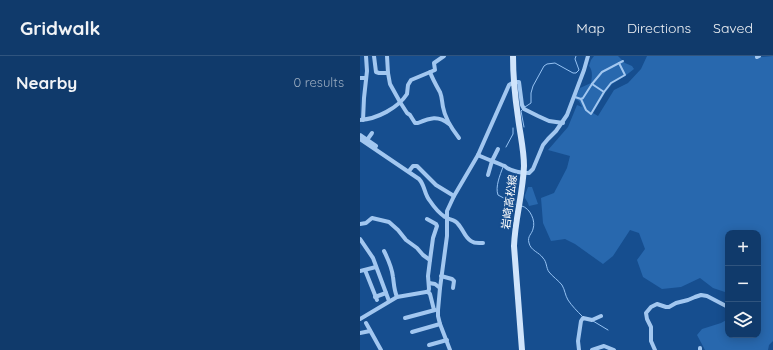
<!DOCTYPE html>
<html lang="en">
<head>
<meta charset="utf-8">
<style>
	:root { --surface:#103a6b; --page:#1e4573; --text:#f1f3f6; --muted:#9cadc1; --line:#30547e }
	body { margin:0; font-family:Quicksand,"Noto Sans JP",sans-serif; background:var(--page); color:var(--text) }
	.controls { position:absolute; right:12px; bottom:12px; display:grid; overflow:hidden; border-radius:8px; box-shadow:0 2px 10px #0003 }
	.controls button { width:36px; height:36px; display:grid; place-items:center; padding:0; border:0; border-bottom:1px solid var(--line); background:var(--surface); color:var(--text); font:20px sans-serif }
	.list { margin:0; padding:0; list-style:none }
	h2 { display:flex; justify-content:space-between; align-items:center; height:52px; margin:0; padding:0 16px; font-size:17px }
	h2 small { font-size:13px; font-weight:400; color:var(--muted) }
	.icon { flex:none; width:22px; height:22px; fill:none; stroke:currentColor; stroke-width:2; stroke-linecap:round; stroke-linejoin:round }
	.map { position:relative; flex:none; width:413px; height:294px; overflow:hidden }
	header { display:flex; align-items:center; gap:24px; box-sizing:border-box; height:56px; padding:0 20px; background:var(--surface); border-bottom:1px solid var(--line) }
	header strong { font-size:19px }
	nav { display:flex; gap:22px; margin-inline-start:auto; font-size:14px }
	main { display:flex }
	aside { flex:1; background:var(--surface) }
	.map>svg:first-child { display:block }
</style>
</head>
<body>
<header>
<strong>Gridwalk</strong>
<nav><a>Map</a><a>Directions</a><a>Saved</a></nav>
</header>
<main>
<aside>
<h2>Nearby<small>0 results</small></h2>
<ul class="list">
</ul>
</aside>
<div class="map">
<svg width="413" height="294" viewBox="0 0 413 294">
	<rect width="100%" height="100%" fill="#164e8f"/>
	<!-- green -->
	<g fill="#2868ae">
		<path d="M 234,0 L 258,0 L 265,7 L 272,10 L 274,13 L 265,20 L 252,28 L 245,37 L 233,57 L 238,60 L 254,34 L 268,27 L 281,13 L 287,0 L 397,0 C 401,2 408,0 413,0 L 413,285 L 409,289 L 408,294 L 345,294 L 337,279 L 342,273 L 361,267 L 368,263 L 368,279 L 398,279 L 398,177 L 368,177 L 368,237 L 353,232 L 340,222 L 321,231 L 302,233 L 283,221 L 277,204 L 285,193 L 279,177 L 270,174 L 253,200 L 243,208 L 215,188 L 205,183 L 191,185 L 183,167 L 181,142 L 194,137 L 207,112 L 210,100 L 188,94 L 208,71 L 217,49 L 222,51 L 219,45 L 215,43 L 220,32 L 231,27 C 232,20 233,15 229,10 L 231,4 Z"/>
		<polygon points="168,131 172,131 178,148 169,150 168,147 165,142 165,139"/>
	</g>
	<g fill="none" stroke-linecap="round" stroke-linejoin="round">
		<!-- stream -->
		<g stroke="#95c2f3" stroke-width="1">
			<polyline points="165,51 171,47 171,37 173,30 184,10 187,8 195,7 213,17 216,17 219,14 215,3 216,0"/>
			<polyline points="162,54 161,55 164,71"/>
			<polyline points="146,91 153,78 153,72"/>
			<path d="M 143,111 C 140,119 135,131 138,139 L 155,148"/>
			<path d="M 162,150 C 170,152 176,165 173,173 C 172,178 167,180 169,187 C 171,195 179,196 183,202 C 187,206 186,212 189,216 C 193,221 198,224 202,229 C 205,234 205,239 208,244 C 212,250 217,255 222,260"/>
			<polyline points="233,265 248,274"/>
		</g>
		<!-- lane -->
		<g stroke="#a2c7f0" stroke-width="2">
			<polyline points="232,28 244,36"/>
			<polyline points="215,41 221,43 223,42 232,28 242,16 263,5"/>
			<polyline points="221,43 226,54 231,58 244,36 251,27 265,19 259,7"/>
		</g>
		<!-- street -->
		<g stroke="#a2c7f0" stroke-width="4">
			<polyline points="14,0 16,16 19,17 28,17"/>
			<path d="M 27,0 L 28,17 L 30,28 L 40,46 L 47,57 L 50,59 L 55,67 L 58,67 C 70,62 78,59 89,68"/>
			<polyline points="397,1 399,0"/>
			<path d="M 70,16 C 73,24 76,29 80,36 C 82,41 82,46 83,51 C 85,63 92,73 99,82"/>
			<polyline points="0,22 6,22"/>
			<path d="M 0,64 C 17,63 38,52 47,38 L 48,29 L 51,24 L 75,14 L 74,7 L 84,0"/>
			<polyline points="3,64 4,42 7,15 6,0"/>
			<polyline points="0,79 16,90"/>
			<path d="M 0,83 L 59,123 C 65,129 64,138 70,145 C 74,151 79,157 85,161 C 89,164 95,163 98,168 C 103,173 105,182 111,185 C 115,188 119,187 123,187"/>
			<polyline points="7,84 12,77"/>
			<path d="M 118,99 C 126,103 133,105 142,109 C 147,111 143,109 147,112 C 154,116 162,117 169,117 L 173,113 L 183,89 L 188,83 L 196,75 L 207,59 L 224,14 L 228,0"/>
			<polyline points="49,115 53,110 57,110 76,129 94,140"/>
			<polyline points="128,119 132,105 138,93"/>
			<polyline points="67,163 76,168 77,170 73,182 70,204 68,220 69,233 68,236"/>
			<polyline points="0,168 6,167 12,162 29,166 38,174 46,184 57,192 63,199 70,204"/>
			<polyline points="0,183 13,202 29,245"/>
			<path d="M 24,195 C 28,203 32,212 33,221 C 34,228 34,234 37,241"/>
			<polyline points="5,214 17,244"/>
			<polyline points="0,215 16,211"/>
			<polyline points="81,220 92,223 94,225 93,232"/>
			<polyline points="69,227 75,228 80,232"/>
			<polyline points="15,241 26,237"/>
			<polyline points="45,262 75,254"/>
			<polyline points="0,263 37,241 66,236 68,236 70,238 74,254"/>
			<polyline points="6,267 21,294"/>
			<polyline points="52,276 80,268"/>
			<polyline points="0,277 10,275"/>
			<polyline points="69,289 87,284"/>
			<polyline points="90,294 80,268 78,260 78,254 80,232 87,180 87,155 94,140 118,99 149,29 154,26 159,26 162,49 164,53 178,60 189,65 203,67"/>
			<polyline points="219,294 218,285 221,265 223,262 232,264 241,260"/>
			<polyline points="232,294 244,290 254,294"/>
			<polyline points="295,294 291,285 291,271 287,263 286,257 291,251 297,248 306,251 309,251 316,247 328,244 335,241 341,239 347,240 368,251"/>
			<polyline points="340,294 340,292"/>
		</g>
		<!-- secondary -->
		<path stroke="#d0e4fb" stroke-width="6" d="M 153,0 C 153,21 155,41 158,61 C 160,78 164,94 164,110 C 163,137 155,163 154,190 L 162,294"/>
	</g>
	<g text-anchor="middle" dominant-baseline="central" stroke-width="4" stroke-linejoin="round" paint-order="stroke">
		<!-- street labels -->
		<g font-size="11" fill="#fff" stroke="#164e8f">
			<text transform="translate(149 146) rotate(-82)">岩崎高松線</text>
		</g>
	</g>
</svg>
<div class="controls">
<button>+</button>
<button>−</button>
<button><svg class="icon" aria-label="layers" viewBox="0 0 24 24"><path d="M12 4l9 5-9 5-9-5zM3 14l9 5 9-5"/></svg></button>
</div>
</div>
</main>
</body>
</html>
